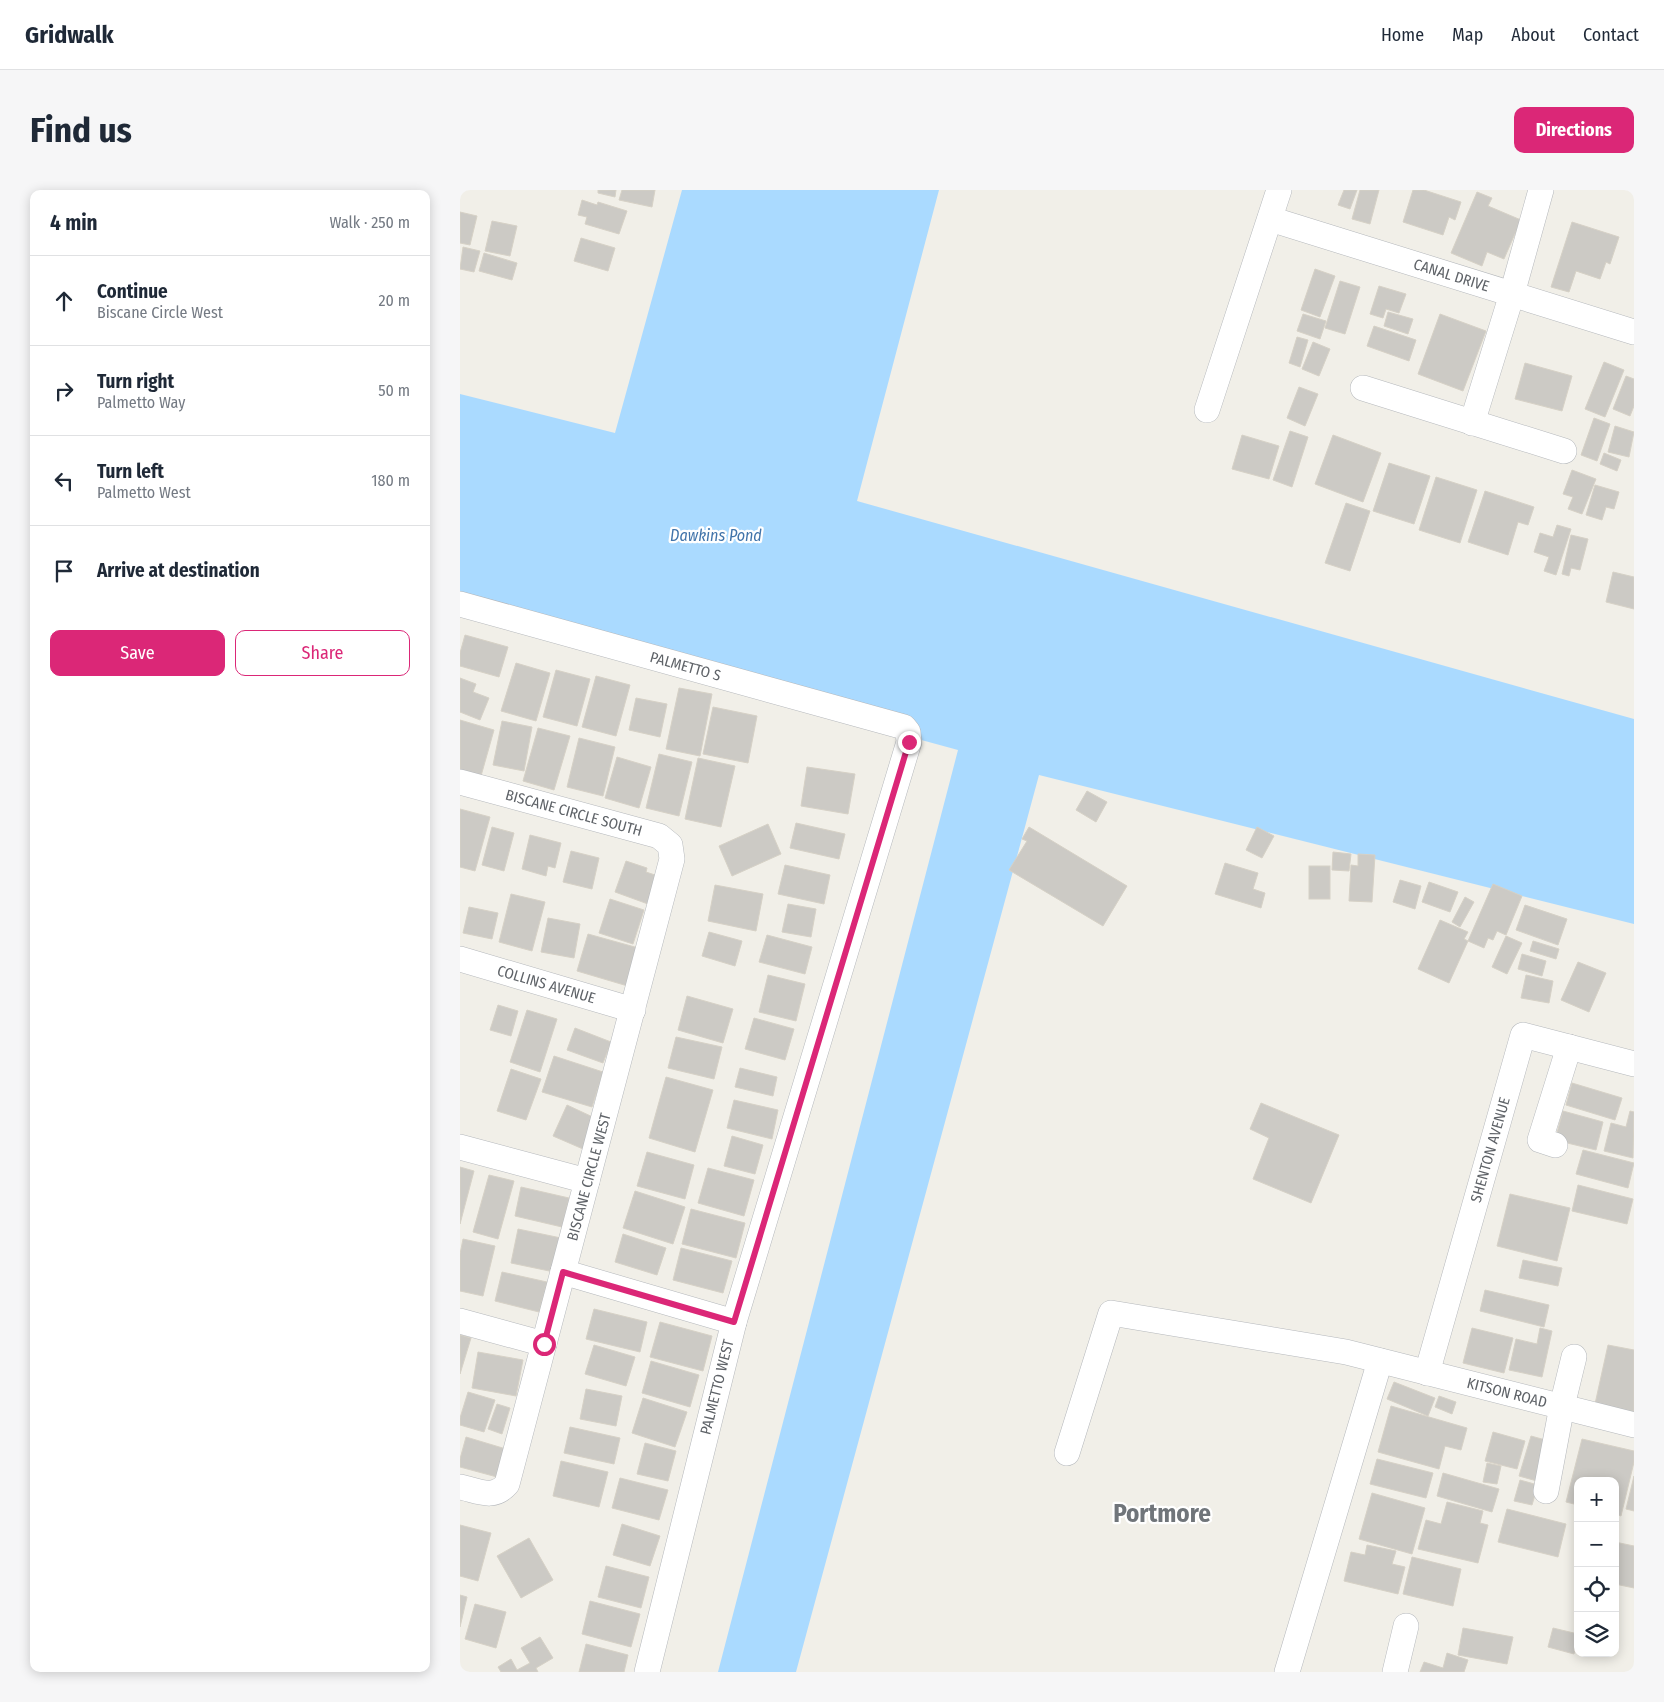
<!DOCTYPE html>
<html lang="en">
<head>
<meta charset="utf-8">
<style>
	:root { --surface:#fff; --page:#f6f6f7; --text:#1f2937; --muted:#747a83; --line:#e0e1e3; --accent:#db2777 }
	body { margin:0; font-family:"Fira Sans Condensed",sans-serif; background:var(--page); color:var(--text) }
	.controls { position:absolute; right:15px; bottom:15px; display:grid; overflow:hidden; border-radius:10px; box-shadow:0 2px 12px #0003 }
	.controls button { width:45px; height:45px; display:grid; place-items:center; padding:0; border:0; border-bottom:1px solid var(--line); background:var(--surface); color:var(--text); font:25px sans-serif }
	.stop { position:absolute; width:15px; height:15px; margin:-11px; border:4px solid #db2777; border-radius:50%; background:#fff }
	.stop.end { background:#db2777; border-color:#fff; box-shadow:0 1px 5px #0008 }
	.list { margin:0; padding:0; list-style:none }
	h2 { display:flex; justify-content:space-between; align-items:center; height:65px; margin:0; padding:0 20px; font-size:21px }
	h2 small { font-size:16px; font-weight:400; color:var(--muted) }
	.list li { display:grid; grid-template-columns:32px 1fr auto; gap:15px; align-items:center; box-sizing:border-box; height:90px; padding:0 20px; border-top:1px solid var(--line) }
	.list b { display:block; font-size:19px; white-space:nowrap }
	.list p { margin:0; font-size:16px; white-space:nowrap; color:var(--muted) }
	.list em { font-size:16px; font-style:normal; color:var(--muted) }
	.actions { display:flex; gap:10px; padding:15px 20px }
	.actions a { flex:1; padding:11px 0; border:1px solid var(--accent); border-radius:10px; text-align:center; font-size:18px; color:var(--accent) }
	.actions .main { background:var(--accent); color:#fff }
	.icon { flex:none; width:28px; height:28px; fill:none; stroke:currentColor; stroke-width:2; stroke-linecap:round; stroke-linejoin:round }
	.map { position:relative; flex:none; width:1174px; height:1482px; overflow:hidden; border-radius:10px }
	header { display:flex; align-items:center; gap:30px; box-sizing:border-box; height:70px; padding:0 25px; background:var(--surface); border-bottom:1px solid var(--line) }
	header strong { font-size:24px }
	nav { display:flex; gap:28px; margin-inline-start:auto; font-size:18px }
	.intro { display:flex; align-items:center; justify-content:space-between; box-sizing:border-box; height:120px; padding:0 30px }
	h1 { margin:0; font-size:35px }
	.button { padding:12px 22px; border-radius:10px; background:var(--accent); color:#fff; font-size:18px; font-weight:700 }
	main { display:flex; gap:30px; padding:0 30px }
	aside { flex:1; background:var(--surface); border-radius:10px; box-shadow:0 2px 12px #0003 }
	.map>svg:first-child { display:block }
</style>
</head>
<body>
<header>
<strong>Gridwalk</strong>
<nav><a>Home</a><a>Map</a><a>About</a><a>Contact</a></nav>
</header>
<div class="intro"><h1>Find us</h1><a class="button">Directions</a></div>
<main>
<aside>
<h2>4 min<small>Walk · 250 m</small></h2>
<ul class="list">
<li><svg class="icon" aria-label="ahead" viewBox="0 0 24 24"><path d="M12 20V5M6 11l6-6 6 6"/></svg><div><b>Continue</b><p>Biscane Circle West</p></div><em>20 m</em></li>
<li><svg class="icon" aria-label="right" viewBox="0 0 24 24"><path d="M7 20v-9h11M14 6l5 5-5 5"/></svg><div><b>Turn right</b><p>Palmetto Way</p></div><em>50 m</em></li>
<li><svg class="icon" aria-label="left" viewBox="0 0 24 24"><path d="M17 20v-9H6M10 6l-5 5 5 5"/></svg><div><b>Turn left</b><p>Palmetto West</p></div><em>180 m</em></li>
<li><svg class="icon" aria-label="arrive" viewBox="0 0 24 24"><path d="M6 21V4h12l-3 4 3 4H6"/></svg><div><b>Arrive at destination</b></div></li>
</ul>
<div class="actions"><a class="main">Save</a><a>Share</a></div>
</aside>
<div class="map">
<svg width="1174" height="1482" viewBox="0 0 1174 1482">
	<rect width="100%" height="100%" fill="#f1efe8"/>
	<!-- water -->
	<polygon fill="#aadaff" points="222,0 479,0 397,311 1174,529 1174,734 579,585 336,1482 258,1482 498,560 0,424 0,204 155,243"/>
	<!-- building -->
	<g fill="#cccac5" stroke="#d6d1c6">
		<polygon points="138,0 156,0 155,7 138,3"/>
		<polygon points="162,0 195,0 192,17 159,10"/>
		<polygon points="884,0 897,0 890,19 878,15"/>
		<polygon points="900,0 919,0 910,34 892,29"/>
		<polygon points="953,0 964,0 1001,12 995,30 989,27 983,45 943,32"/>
		<polygon points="1017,2 1032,8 1028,16 1061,30 1044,69 1027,62 1022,76 991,63"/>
		<polygon points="122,10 137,15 138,12 167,21 159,44 125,34 127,27 118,25"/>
		<polygon points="0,22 17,26 10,55 0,53"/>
		<polygon points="32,31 57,36 50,66 25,61"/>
		<polygon points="1112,32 1159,47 1150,74 1146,72 1140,89 1116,81 1109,102 1091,97"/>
		<polygon points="121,48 155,58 148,81 114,71"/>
		<polygon points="3,57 20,61 14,82 0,79"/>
		<polygon points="24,63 57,73 52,90 19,81"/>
		<polygon points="855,79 875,86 860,127 841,120"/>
		<polygon points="880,91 900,97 885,144 865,138"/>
		<polygon points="919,96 946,104 939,123 926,119 923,128 910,124"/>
		<polygon points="928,122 953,129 948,144 924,136"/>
		<polygon points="843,124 866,131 860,149 837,141"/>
		<polygon points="980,124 1026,141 1003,201 958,184"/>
		<polygon points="914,136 956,150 949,171 907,156"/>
		<polygon points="837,147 848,150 840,177 829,173"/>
		<polygon points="853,152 870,159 859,186 842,179"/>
		<polygon points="1144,172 1164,180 1145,227 1125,219"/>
		<polygon points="1065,173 1112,186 1102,221 1055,209"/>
		<polygon points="1166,186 1174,189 1174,216 1170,226 1153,219"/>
		<polygon points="839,197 858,204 845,236 827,228"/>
		<polygon points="1134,228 1150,234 1137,271 1121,265"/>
		<polygon points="1155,236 1174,242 1169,267 1148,262"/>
		<polygon points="830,241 848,247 832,297 813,290"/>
		<polygon points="782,245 819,256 809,289 772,279"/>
		<polygon points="873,245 921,263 903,312 855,294"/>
		<polygon points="1144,263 1161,270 1157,281 1140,274"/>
		<polygon points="929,273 970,286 954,334 913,321"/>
		<polygon points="1112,280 1136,289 1122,324 1108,319 1113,307 1103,304"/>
		<polygon points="976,287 1017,300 1000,353 959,340"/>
		<polygon points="1135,295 1159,302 1154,319 1146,317 1142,330 1126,325"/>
		<polygon points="1025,301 1074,317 1068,335 1058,332 1048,365 1008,352"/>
		<polygon points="886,313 910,321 890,381 865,373"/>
		<polygon points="1097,335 1111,339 1096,385 1084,381 1089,367 1074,362 1080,343 1093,347"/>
		<polygon points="1111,345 1128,349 1120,380 1111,378 1109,386 1102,384"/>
		<polygon points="1153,382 1174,387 1174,419 1146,412"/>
		<polygon points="5,445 48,457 39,487 0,476 0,463"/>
		<polygon points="56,473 90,483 76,531 41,521"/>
		<polygon points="96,480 130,489 117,536 83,527"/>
		<polygon points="136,486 170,495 156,546 122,537"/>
		<polygon points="0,488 16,494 13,502 29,508 20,530 0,522"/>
		<polygon points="219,498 252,504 240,566 206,559"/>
		<polygon points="176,508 207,514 200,547 169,540"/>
		<polygon points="253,517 297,526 288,573 243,564"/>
		<polygon points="0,530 34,540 21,586 0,580"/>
		<polygon points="42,531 72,537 64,581 33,575"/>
		<polygon points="78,538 110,546 94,600 63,591"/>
		<polygon points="119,548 155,557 143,606 107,597"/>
		<polygon points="199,564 232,572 219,626 186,618"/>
		<polygon points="157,567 191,577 179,618 145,608"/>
		<polygon points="238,568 275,576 261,637 225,629"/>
		<polygon points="347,577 395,584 388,624 341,616"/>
		<polygon points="627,601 647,612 636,632 616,620"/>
		<polygon points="0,619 30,627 15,681 0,677"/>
		<polygon points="336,633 385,644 379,669 330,658"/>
		<polygon points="308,634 321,664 272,686 259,656"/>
		<polygon points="32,637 54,643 44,681 22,675"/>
		<polygon points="569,637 667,696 643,736 549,680 567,651 562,649"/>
		<polygon points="797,637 814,646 802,668 786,660"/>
		<polygon points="70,645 101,653 95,678 88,676 86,686 62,679"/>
		<polygon points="111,661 139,668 132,699 103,692"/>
		<polygon points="873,662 891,664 889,681 872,680"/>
		<polygon points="898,664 915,665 912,712 889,711 891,675 898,676"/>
		<polygon points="166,671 187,678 186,682 198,686 188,714 155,702"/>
		<polygon points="765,673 798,683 793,699 805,703 801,718 755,704"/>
		<polygon points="325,675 370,685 364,714 318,704"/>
		<rect x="849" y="676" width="21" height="33"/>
		<polygon points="940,690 961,696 955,719 933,712"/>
		<polygon points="969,692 998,702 990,722 962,712"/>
		<polygon points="1033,694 1062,706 1046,745 1037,741 1033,750 1028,748 1024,758 1008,751"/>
		<polygon points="255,695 303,704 296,741 248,731"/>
		<polygon points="51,704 85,712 72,761 39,752"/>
		<polygon points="1005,707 1014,712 1000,737 992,732"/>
		<polygon points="150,709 184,720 173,754 139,743"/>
		<polygon points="328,714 356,719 351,747 322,742"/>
		<polygon points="1065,715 1107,729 1098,755 1056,740"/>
		<polygon points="9,717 38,723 32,749 3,743"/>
		<polygon points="88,728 120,734 114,768 81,762"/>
		<polygon points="980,730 1008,742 1004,749 1008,751 989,793 958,779"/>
		<polygon points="249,742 282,751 275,776 242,766"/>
		<polygon points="128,744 182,759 171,797 117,781"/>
		<polygon points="307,745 352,757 345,784 299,772"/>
		<polygon points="1046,746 1062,753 1047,784 1032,777"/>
		<polygon points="1073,751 1099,759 1096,769 1070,761"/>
		<polygon points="1062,764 1086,771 1082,786 1058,779"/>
		<polygon points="1118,772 1146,783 1129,822 1101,810"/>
		<polygon points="308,785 345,794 336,831 299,822"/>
		<polygon points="1066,785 1093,791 1089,813 1061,808"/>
		<polygon points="227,806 273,819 263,853 218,840"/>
		<polygon points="38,815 58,821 51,846 30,840"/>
		<polygon points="67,820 97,829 80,882 50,872"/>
		<polygon points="294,828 334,839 325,870 285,859"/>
		<polygon points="115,838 151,852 143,873 107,860"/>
		<polygon points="216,847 262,857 254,889 208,878"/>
		<polygon points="94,866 143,882 132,917 82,902"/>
		<polygon points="280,878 317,887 313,906 275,897"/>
		<polygon points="51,879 81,889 66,930 37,921"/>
		<polygon points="206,887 253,900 235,962 189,948"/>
		<polygon points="1112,893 1162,908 1155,930 1106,915"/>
		<polygon points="274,910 318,920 312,949 267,938"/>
		<polygon points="801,913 879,945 851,1013 793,989 809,948 790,939"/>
		<polygon points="107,915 137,929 123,959 93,946"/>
		<polygon points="1103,921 1143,932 1136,960 1095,950"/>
		<polygon points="1170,921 1174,922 1173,968 1144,961 1151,933 1166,937"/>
		<polygon points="272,946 303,955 295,984 264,976"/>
		<polygon points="1123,960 1174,973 1168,998 1116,984"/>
		<polygon points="187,962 234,975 225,1009 177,996"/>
		<polygon points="0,977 14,981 0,1034"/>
		<polygon points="248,978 294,990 284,1026 238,1013"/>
		<polygon points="29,985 54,991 38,1049 13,1042"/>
		<polygon points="1118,995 1173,1009 1167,1034 1112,1021"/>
		<polygon points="61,997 109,1008 102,1037 55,1026"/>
		<polygon points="175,1001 225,1017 213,1054 163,1038"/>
		<polygon points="1050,1004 1110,1018 1097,1071 1037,1056"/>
		<polygon points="231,1019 285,1033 276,1068 222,1054"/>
		<polygon points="58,1039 101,1048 94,1082 51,1073"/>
		<polygon points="163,1044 206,1058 197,1085 155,1072"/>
		<polygon points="3,1049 35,1056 23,1106 0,1101 0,1064"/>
		<polygon points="221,1058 272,1071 263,1103 213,1090"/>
		<polygon points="1063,1070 1102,1078 1098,1096 1059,1088"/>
		<polygon points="42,1082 87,1092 79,1122 35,1111"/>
		<polygon points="1025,1100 1089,1115 1084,1137 1020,1121"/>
		<polygon points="134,1119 187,1132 180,1162 126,1149"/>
		<polygon points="200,1132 252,1146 243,1181 190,1167"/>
		<polygon points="1012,1138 1053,1148 1044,1183 1003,1173"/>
		<polygon points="1080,1138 1092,1141 1082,1187 1049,1180 1056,1149 1077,1154"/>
		<polygon points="0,1145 11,1148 0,1184"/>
		<polygon points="134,1155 175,1167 166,1196 125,1184"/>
		<polygon points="1148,1155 1174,1160 1174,1223 1135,1214"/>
		<polygon points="18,1162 63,1170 56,1206 12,1198"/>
		<polygon points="191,1171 239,1185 230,1217 182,1203"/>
		<polygon points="934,1192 975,1208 968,1226 927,1209"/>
		<polygon points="126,1199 162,1206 156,1236 120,1229"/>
		<polygon points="8,1202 35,1210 24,1242 0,1235 0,1228"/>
		<polygon points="979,1206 996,1212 992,1224 975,1217"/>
		<polygon points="183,1208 227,1222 215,1257 172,1243"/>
		<polygon points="37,1214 50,1218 42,1244 28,1239"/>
		<polygon points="931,1216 1007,1238 1001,1260 985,1256 979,1279 918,1262"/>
		<polygon points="110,1237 160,1248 154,1274 104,1263"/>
		<polygon points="1033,1242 1065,1251 1057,1279 1025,1271"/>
		<polygon points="1071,1246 1089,1251 1077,1291 1059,1286"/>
		<polygon points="6,1247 46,1259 37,1287 0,1277 0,1269"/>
		<polygon points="1122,1249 1174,1261 1174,1272 1161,1326 1155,1324 1155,1291 1118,1291 1118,1315 1106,1312"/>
		<polygon points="185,1253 216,1261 208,1291 177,1284"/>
		<polygon points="917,1269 973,1283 966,1308 910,1294"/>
		<polygon points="101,1271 148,1282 139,1317 93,1306"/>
		<polygon points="1027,1273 1041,1276 1037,1294 1023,1292"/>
		<polygon points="983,1283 1039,1299 1032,1322 977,1306"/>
		<polygon points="1174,1286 1174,1321 1166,1319"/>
		<polygon points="160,1288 208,1300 199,1330 152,1318"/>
		<polygon points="1060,1290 1078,1295 1072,1315 1054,1311"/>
		<polygon points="912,1303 965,1318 952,1364 899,1349"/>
		<polygon points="987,1312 1023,1321 1020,1333 1028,1335 1018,1373 958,1359 966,1330 981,1334"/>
		<polygon points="1047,1319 1106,1334 1098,1367 1038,1352"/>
		<polygon points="162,1334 200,1346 190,1376 153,1365"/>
		<polygon points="0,1335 31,1343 18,1391 0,1386"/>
		<polygon points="69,1348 93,1390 61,1408 37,1366"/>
		<polygon points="1155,1352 1174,1356 1174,1398 1155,1394"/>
		<polygon points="907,1355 936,1361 932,1374 945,1377 938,1404 884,1391 891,1362 905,1365"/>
		<polygon points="952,1367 1001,1379 993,1416 943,1404"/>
		<polygon points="146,1376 189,1387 181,1418 138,1407"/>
		<polygon points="0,1405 7,1407 0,1437"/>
		<polygon points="130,1411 180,1424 171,1457 122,1444"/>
		<polygon points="15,1414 46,1422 36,1458 5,1449"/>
		<polygon points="1003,1438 1053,1447 1047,1474 998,1465"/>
		<polygon points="1093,1438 1118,1444 1114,1464 1088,1457"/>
		<polygon points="80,1447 93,1468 76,1478 78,1482 41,1482 38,1477 51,1469 57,1480 70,1473 61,1458"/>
		<polygon points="126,1454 168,1465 164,1482 119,1482"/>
		<polygon points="987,1463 1008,1470 1004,1482 960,1482 964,1472 983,1478"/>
	</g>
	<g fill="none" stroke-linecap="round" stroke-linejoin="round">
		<defs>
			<g id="minor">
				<path id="s1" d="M 810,29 L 1174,142"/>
				<polyline points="903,198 1104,261"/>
				<polyline points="747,220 819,0"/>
				<polyline points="1012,233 1052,104 1081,0"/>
				<path id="s2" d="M 0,414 L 444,537 L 448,542 L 449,552 L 274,1132 L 187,1482"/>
				<path id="s3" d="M 0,592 L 199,646 L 210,655 L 212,669 L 47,1294 C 33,1310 19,1301 0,1297"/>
				<path id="s4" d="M 0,769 L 173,820"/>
				<polyline points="1095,955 1080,950 1109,857"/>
				<polyline points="0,957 127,991"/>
				<polyline points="103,1082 274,1132"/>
				<polyline points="0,1131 84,1154"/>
				<path id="s5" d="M 967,1183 L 1063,845 L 1174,874"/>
				<path id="s6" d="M 607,1263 L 651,1123 L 886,1162 L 1174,1235"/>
				<polyline points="1086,1301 1102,1216 1114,1167"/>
				<polyline points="827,1482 920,1171"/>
				<polyline points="935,1482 946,1436"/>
			</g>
		</defs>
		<!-- minor casing -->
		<use href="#minor" stroke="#b5b8bc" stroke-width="26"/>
		<!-- minor -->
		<use href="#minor" stroke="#fff" stroke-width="25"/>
	</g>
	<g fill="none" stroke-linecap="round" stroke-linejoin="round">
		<!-- route -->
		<polyline stroke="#db2777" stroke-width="6" points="84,1154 103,1082 274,1132 449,552"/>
	</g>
	<g text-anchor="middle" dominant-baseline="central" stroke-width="4.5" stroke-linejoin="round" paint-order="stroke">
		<!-- street labels -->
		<g font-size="15" fill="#5f6368" stroke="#fff">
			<text stroke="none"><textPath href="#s1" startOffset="190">CANAL DRIVE</textPath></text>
			<text stroke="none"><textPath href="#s2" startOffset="234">PALMETTO S</textPath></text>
			<text stroke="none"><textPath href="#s3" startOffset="118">BISCANE CIRCLE SOUTH</textPath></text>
			<text stroke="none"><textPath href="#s4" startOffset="90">COLLINS AVENUE</textPath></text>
			<text stroke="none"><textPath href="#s5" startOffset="232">SHENTON AVENUE</textPath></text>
			<text transform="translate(129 987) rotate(-75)">BISCANE CIRCLE WEST</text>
			<text transform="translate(257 1197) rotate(-76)">PALMETTO WEST</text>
			<text stroke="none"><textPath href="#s6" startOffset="551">KITSON ROAD</textPath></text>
		</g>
		<!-- water labels -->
		<g font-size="16" font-style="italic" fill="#4174aa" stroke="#fff">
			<text x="256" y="345">Dawkins Pond</text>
		</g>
		<!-- town labels -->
		<g font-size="25" font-weight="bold" fill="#70757a" stroke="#fff">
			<text x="702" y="1324">Portmore</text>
		</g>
	</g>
</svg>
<div class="controls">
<button>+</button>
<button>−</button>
<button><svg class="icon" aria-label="locate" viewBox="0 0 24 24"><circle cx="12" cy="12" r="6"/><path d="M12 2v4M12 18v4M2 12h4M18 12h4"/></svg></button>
<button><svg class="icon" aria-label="layers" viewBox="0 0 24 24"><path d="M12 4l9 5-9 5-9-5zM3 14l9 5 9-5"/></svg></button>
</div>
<div class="stop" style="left:84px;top:1154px"></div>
<div class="stop end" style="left:449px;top:552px"></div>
</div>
</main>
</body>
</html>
